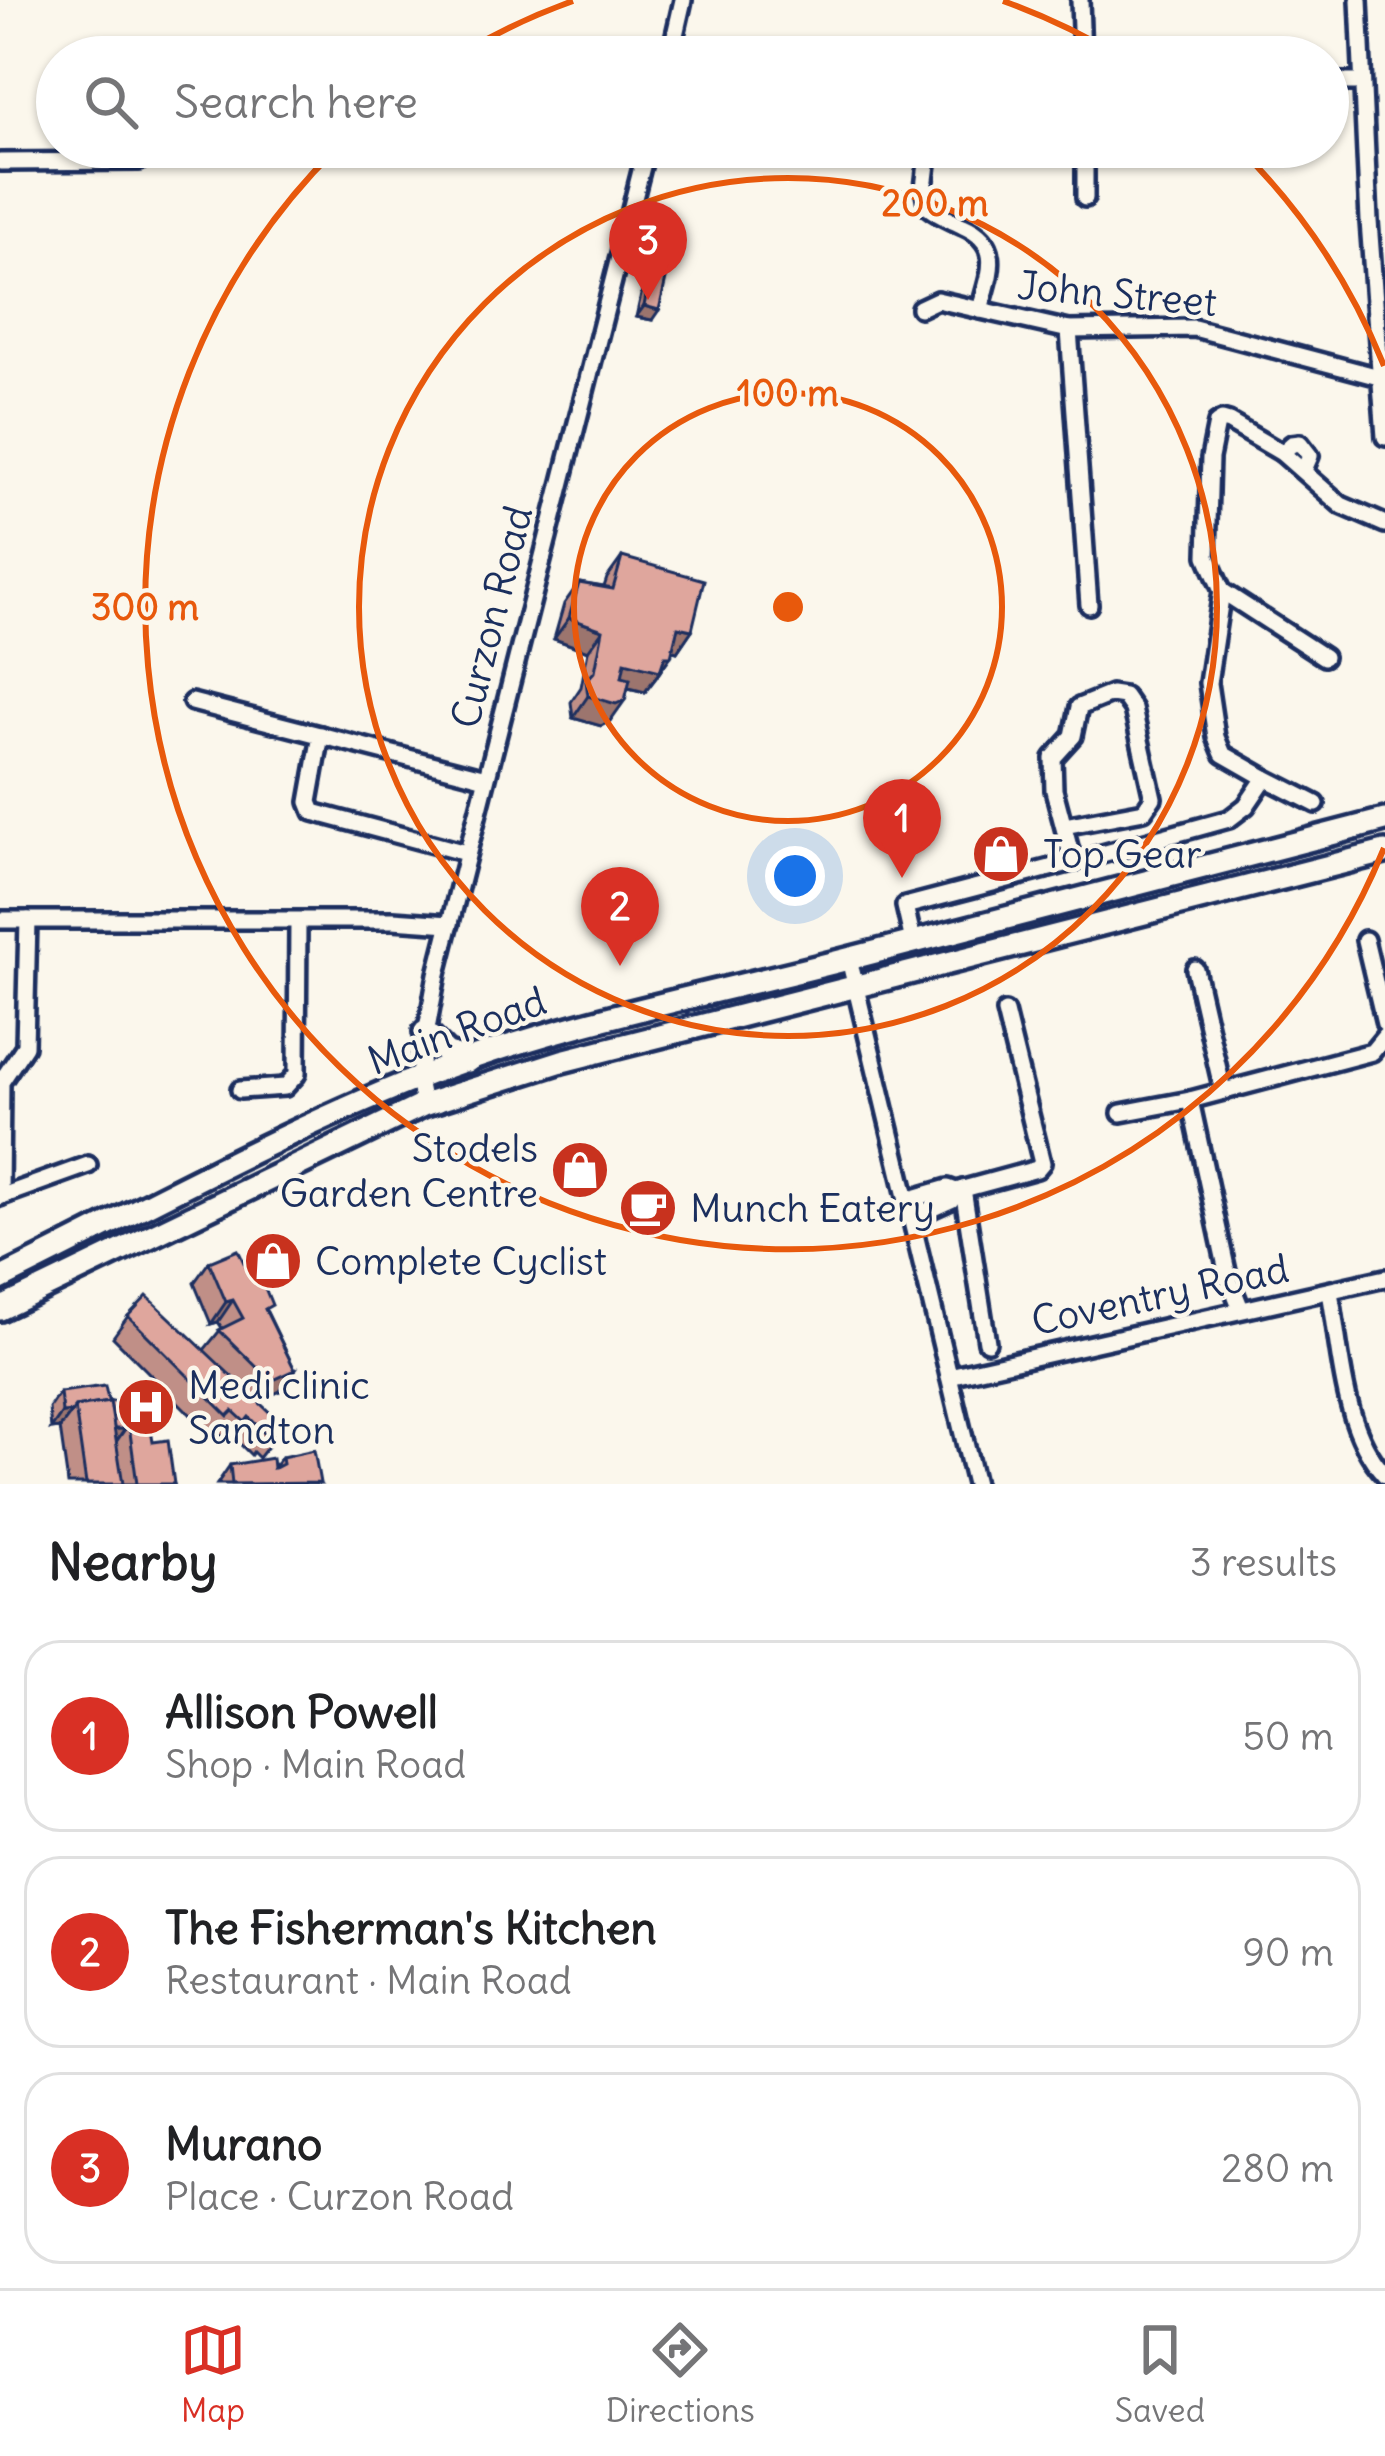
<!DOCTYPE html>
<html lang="en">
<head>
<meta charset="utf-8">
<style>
	:root { --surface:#fff; --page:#f6f6f6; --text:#202124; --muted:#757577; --line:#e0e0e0; --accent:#d93025 }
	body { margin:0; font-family:Delius,sans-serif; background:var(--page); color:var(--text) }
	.you { position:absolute; left:795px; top:876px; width:42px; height:42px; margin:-30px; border:9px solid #fff; border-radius:50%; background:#1a73e8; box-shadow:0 0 0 18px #1a73e833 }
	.badge { display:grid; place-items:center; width:78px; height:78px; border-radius:50%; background:var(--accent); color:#fff; font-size:39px; font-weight:700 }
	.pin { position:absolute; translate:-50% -99px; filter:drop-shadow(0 3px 6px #0008) }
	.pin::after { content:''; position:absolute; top:63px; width:42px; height:36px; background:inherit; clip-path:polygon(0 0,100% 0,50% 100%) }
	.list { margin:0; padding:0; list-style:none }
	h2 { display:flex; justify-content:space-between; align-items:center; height:156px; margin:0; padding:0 48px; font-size:51px }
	h2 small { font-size:39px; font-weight:400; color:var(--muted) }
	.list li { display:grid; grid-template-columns:78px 1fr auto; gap:36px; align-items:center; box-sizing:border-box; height:192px; margin:0 24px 24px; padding:0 24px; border:3px solid var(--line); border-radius:36px }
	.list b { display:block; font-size:45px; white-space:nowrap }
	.list p { margin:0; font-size:39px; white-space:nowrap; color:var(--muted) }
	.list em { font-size:39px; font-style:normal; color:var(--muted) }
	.icon { flex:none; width:66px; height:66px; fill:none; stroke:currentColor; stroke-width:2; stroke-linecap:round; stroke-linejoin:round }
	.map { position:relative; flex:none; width:1385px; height:1484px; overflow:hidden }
	.search { position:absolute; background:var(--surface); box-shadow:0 3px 9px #0004; left:36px; right:36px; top:36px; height:132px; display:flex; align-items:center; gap:30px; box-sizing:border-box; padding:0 42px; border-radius:66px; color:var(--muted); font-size:45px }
	.sheet { height:804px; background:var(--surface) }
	nav { display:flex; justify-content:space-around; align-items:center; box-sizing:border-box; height:168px; border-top:3px solid var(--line); background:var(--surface); font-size:33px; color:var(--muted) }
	nav a { display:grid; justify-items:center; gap:6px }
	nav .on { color:var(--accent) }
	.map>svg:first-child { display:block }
</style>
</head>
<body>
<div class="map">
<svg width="1385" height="1484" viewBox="0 0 1385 1484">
	<rect width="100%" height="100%" fill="#fbf7ec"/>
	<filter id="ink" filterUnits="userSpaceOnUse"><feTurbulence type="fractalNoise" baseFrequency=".00833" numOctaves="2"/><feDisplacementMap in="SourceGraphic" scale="24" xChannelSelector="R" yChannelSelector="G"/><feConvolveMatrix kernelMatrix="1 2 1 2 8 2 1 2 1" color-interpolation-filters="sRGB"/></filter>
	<g filter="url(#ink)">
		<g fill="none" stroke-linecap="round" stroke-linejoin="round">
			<defs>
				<g id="street">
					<polyline points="1080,0 1082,57"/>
					<polyline points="1359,0 1369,221 1385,437"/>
					<polyline points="670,57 683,0"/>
					<polyline points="791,57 807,51 890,57"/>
					<polyline points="1328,82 1362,82"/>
					<path d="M 929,147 L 924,188 L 928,207 C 939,216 951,220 963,226 C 1005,244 989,275 980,310"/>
					<polyline points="1085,147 1085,198"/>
					<polyline points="0,162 139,161"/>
					<polyline points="920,308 937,300 1069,330 1194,328 1379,377"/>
					<polyline points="1069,330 1089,605"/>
					<polyline points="1282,453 1292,444 1300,443 1310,456 1304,470"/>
					<polyline points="1222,591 1324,657"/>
					<polyline points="192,702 486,778"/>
					<polyline points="321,735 309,802 313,812 466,853"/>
					<polyline points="1265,778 1223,754 1216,737 1208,683 1222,591 1207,556 1210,458 1217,423 1222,420 1229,422 1282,453 1341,505 1385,524"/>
					<polyline points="1073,862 1229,819 1246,806 1265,778 1316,804"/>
					<polyline points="0,920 393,920 450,924"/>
					<polyline points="1365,940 1385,1024"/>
					<polyline points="913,941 905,906 1073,862 1054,790 1053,758 1073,736 1079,707 1111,694 1124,696 1133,709 1153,798 1144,811 1064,826"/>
					<polyline points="849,959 975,1484"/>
					<polyline points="1195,969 1223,1091"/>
					<polyline points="240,1090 285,1087 297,1074 298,922"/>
					<polyline points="1190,1100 1372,1052 1385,1036"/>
					<polyline points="423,1105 418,1079 437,974 647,147"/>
					<polyline points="1121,1113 1190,1100 1228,1276 1241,1309"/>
					<polyline points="963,1189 987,1342"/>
					<polyline points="2,1196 88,1165"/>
					<polyline points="0,1197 1,1082 25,1046 28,920"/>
					<polyline points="907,1200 948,1188 956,1191 1037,1169 1042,1163 1005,1012"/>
					<polyline points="911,1218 951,1200 956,1191"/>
					<path d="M 1330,1292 C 1341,1351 1342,1429 1385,1475"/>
					<polyline points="949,1376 1385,1278"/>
				</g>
				<g id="secondary">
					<polyline points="425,1032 446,1053 468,1061"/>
					<path d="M 0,1279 C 138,1211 275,1135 418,1078 C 557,1023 704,996 848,959 C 1027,913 1206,867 1385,820"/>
					<polyline points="0,1309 423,1105 562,1061 1385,852"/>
				</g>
			</defs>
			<!-- street casing -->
			<use href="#street" stroke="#1b2f5e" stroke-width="24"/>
			<!-- secondary casing -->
			<use href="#secondary" stroke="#1b2f5e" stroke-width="30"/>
			<!-- street -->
			<use href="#street" stroke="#fbf7ec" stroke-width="15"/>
			<!-- secondary -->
			<use href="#secondary" stroke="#fbf7ec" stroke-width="21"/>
		</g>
		<!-- wall -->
		<g fill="#c08f87" stroke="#1b2f5e" stroke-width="3">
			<polygon points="652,266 652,320 636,317 645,277"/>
			<polygon points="622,557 692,630 677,652 673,651 656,678 645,692 628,688 610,721 601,726 573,718 571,702 581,687 588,651 554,639 564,604 579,583 604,587 607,578"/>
			<polygon points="209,1262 267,1312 295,1370 280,1391 257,1401 284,1426 259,1458 253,1452 251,1455 234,1438 230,1443 218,1433 213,1437 113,1337 128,1316 204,1350 222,1328 218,1322 211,1324 194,1283"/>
			<polygon points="60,1392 108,1400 121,1408 153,1442 174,1484 68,1484 60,1428 51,1429 49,1408"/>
			<polygon points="282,1457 319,1484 217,1484 230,1465 274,1467"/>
		</g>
		<!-- shaded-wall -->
		<g fill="#9c746e" stroke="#1b2f5e" stroke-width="3">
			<polygon points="644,306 659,310 652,320 636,317"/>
			<polygon points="569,618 603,630 588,651 554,639"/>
			<polygon points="678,627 692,630 677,652 663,648"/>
			<polygon points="665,656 671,656 645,692 610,683 625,662"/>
			<polygon points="588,696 625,700 610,721 601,726 573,718"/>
			<polygon points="233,1300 218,1322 211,1324 226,1302"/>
			<polygon points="295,1370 280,1391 256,1402 271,1381"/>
			<polygon points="72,1412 60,1428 51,1429 62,1413"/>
			<polygon points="110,1429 125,1429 114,1445"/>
		</g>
		<!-- building -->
		<g fill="#dfa69d" stroke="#1b2f5e" stroke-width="3">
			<polygon points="652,266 668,270 659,310 644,306"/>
			<polygon points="622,557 704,580 692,630 678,627 671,656 665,656 660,671 625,662 622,677 630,679 625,700 616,704 588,696 586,681 595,671 603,630 569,618 579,583 613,589"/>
			<polygon points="238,1250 248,1271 265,1288 272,1305 265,1309 295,1370 271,1381 219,1330 243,1318 233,1300 226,1302 209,1262"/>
			<polygon points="147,1296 284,1426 274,1437 268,1430 265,1434 249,1417 245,1422 233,1411 228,1416 128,1316"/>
			<polygon points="105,1386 108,1400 124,1404 118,1405 130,1418 124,1423 125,1429 114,1429 110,1402 75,1407 72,1412 62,1413 60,1392"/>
			<polygon points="110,1402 123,1484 86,1484 75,1407"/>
			<polygon points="128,1418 149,1418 153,1442 168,1440 174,1484 137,1484"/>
			<polygon points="314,1450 320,1483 232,1484 230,1465 272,1458 273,1468 277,1467 283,1464 282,1457"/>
		</g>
	</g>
	<!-- distance rings -->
	<g fill="none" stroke="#e8590c" stroke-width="6">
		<circle cx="788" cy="607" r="214"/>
		<circle cx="788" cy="607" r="429"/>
		<path d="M1384 848A643 643 0 1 1 337 148M457 56A643 643 0 0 1 573 1M1003 1A643 643 0 0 1 1119 56M1239 148A643 643 0 0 1 1384 366"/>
	</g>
	<!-- icons -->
	<defs>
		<symbol id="shop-disc" viewBox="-11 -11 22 22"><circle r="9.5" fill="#c8321e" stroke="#fbf7ec"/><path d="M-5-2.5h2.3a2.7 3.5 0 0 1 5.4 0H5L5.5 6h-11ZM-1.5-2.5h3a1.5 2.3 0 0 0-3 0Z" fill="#fff"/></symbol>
		<symbol id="cafe-disc" viewBox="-11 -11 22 22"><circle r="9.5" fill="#c8321e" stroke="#fbf7ec"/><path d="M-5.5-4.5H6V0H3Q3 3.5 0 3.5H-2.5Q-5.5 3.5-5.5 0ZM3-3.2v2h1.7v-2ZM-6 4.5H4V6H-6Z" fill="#fff"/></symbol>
		<symbol id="hospital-disc" viewBox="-11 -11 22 22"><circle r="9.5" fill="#c8321e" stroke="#fbf7ec"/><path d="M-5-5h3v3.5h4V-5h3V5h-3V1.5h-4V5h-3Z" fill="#fff"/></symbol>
	</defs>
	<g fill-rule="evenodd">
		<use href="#shop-disc" x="968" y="821" width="66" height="66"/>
		<use href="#shop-disc" x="547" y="1137" width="66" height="66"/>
		<use href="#cafe-disc" x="615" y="1175" width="66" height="66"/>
		<use href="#shop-disc" x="240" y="1228" width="66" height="66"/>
		<use href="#hospital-disc" x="113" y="1374" width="66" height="66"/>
	</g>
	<g text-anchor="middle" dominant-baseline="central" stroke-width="9" stroke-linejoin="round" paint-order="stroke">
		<!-- street labels -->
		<g font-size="39" fill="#1b2f5e" stroke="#fbf7ec">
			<text transform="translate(1117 294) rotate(5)">John Street</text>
			<text transform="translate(492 617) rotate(-76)">Curzon Road</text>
			<text transform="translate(457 1031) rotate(-20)">Main Road</text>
			<text transform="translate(1160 1295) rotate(-12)">Coventry Road</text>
		</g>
		<!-- poi labels -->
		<g font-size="39" fill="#1b2f5e" stroke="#fbf7ec" text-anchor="start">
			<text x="1043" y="854">Top Gear</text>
			<text x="538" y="1148" text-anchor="end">Stodels<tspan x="538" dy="45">Garden Centre</tspan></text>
			<text x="690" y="1208">Munch Eatery</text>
			<text x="315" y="1261">Complete Cyclist</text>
			<text x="188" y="1385">Medi clinic<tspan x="188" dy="45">Sandton</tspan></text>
		</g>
	</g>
	<circle cx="788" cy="607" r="18" fill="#e8590c" stroke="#fbf7ec" stroke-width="6"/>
	<g font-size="36" text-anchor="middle" font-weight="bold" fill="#e8590c" stroke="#fbf7ec" stroke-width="9" stroke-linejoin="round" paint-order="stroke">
		<text x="935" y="216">200 m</text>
		<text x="788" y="406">100 m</text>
		<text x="145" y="620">300 m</text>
	</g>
</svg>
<div class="you"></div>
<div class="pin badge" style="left:902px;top:878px">1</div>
<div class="pin badge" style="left:620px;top:966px">2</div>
<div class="pin badge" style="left:648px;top:300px">3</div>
<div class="search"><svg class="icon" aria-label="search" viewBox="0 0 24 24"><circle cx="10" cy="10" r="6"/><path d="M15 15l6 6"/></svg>Search here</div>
</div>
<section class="sheet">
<h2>Nearby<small>3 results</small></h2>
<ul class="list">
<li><span class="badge">1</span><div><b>Allison Powell</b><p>Shop · Main Road</p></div><em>50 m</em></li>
<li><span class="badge">2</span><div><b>The Fisherman's Kitchen</b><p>Restaurant · Main Road</p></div><em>90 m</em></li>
<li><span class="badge">3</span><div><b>Murano</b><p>Place · Curzon Road</p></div><em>280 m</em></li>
</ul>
</section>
<nav>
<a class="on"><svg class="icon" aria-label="map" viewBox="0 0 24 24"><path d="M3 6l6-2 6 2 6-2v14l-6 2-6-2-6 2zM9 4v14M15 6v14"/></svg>Map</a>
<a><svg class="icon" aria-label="directions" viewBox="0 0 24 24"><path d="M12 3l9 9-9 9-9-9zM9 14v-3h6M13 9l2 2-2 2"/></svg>Directions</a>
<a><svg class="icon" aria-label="saved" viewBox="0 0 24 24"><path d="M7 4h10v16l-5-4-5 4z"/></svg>Saved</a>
</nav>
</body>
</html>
